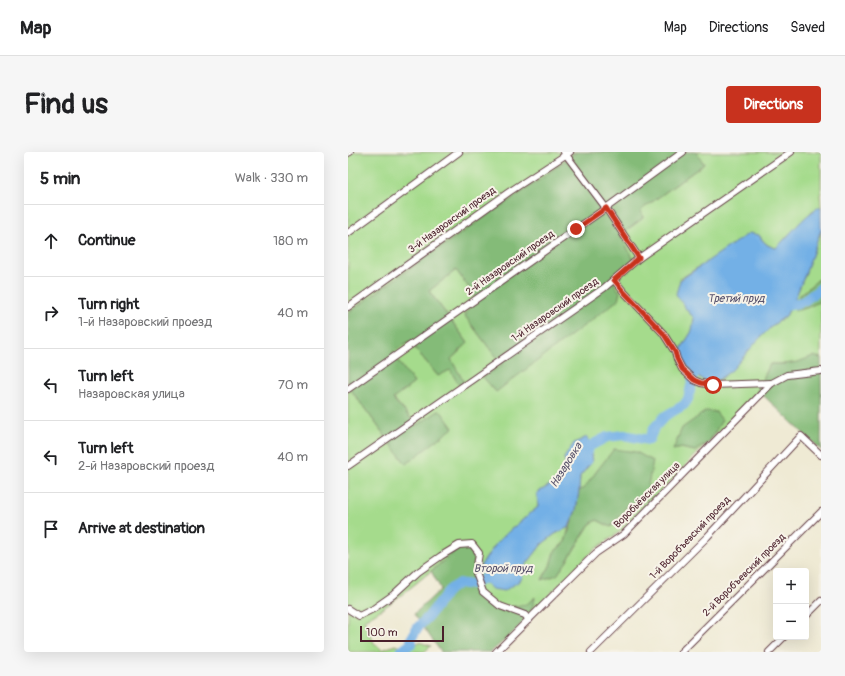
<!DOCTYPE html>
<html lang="en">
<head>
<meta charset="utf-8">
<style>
	:root { --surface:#fff; --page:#f6f6f6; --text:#202124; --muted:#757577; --line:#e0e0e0; --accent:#c8321e }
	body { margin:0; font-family:Pangolin,sans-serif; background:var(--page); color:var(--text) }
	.controls { position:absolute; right:12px; bottom:12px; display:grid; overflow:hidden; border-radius:4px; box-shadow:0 4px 16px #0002 }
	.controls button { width:36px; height:36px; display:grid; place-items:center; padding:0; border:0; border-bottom:1px solid var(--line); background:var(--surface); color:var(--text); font:20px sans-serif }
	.scale { position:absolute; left:12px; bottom:10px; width:84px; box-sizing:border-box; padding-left:4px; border:2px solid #4a1f2b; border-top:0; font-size:11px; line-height:14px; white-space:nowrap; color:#4a1f2b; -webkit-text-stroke:3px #f7f3e8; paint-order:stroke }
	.stop { position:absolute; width:12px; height:12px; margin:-9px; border:3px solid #c8321e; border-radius:50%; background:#fff }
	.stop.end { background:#c8321e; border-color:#fff; box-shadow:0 1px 4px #0008 }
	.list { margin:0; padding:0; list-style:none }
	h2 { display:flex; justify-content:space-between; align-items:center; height:52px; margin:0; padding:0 16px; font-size:17px }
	h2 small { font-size:13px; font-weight:400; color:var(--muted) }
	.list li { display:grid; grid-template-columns:26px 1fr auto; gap:12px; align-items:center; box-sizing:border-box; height:72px; padding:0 16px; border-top:1px solid var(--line) }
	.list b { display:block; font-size:15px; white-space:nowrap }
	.list p { margin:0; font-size:13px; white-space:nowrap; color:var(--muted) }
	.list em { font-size:13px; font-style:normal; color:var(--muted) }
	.icon { flex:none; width:22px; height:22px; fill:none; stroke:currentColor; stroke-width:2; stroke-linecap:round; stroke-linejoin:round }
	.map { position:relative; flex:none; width:473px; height:500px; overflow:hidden; border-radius:4px }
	header { display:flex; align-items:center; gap:24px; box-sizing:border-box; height:56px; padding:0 20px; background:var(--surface); border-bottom:1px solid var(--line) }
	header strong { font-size:19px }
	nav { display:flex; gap:22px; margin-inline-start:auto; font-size:14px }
	.intro { display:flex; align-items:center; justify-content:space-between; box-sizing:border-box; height:96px; padding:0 24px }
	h1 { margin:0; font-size:28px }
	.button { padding:10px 18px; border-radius:4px; background:var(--accent); color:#fff; font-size:14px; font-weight:700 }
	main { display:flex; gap:24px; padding:0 24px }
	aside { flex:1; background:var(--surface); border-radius:4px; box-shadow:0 4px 16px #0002 }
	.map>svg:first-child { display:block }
</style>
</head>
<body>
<header>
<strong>Map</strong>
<nav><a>Map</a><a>Directions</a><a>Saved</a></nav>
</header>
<div class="intro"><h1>Find us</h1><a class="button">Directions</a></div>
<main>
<aside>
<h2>5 min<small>Walk · 330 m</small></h2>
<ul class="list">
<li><svg class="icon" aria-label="ahead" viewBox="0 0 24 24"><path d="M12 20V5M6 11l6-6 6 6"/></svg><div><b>Continue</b></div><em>180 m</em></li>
<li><svg class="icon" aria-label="right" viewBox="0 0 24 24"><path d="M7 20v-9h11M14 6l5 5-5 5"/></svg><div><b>Turn right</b><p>1-й Назаровский проезд</p></div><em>40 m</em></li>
<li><svg class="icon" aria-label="left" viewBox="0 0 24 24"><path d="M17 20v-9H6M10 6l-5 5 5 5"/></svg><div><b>Turn left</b><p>Назаровская улица</p></div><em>70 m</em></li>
<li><svg class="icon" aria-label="left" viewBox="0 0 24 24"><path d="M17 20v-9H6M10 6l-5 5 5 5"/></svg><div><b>Turn left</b><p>2-й Назаровский проезд</p></div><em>40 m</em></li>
<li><svg class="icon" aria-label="arrive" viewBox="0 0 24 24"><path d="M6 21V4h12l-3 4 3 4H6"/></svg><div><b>Arrive at destination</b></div></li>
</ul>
</aside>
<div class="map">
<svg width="473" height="500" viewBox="0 0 473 500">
	<rect width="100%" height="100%" fill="#f7f3e8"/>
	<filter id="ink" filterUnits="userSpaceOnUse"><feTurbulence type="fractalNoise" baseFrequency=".025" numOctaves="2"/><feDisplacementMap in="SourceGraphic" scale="8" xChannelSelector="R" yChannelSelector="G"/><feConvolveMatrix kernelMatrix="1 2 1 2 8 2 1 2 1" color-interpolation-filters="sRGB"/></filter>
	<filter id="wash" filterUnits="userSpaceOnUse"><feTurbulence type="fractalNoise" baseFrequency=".012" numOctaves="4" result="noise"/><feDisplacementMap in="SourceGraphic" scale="16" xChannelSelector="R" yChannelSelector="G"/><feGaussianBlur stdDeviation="0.9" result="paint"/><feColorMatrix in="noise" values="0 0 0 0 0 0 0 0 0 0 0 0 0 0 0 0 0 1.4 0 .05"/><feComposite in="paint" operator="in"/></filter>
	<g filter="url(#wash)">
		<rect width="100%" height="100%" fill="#efead4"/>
		<!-- green -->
		<g fill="#a5db8c" stroke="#787d5c" fill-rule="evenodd">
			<polygon points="0,0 228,0 190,29 68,112 0,161 0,49 1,48 0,47"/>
			<path d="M 348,0 L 473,0 L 473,41 L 472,42 L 473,55 L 464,59 L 428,96 C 419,94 416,91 411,83 L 349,116 L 332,127 L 338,157 L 346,166 L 344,179 L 333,197 L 410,188 L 425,173 L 438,164 L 449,142 L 458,120 L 473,78 L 473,125 L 451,144 L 447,158 L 458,156 L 473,149 L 473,206 C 460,204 459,209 448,211 C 439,212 430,212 422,212 L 408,242 L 273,379 L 246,398 L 201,443 L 177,469 L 187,446 L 179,452 L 150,457 L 131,441 L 125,422 L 112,395 C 82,419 50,449 16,468 L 26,491 L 34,498 L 47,493 L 61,497 L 71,490 L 83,494 L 76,500 L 0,500 L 0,234 L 58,312 L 69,273 L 45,246 L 66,231 L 44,201 L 61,189 L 90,224 L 103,207 L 120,191 L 81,139 L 108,118 L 127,144 L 117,164 L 154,213 L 148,240 L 265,132 L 286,108 L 272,83 L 295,66 L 293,58 L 356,12 ZM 374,268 L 347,299 L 333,296 L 326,297 ZM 242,294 L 244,310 L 232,324 L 231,339 L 237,336 L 251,316 L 293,351 L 279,354 L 263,375 L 249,368 L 242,372 L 219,409 L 209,423 L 194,427 L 202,414 L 206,400 L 217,390 L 221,375 L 207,382 L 194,392 L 178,413 L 133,413 L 148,392 L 160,380 L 190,355 L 189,341 L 220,322 L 216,306 Z"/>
		</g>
		<!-- forest -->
		<g fill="#84bb78" stroke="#676d52">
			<polygon points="228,0 348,0 356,12 293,58 295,66 272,83 286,108 266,132 272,140 270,148 148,240 135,225 154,213 117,164 127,144 108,118 81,139 120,191 103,207 116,230 111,233 102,218 90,224 61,189 44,201 66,231 45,247 69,273 92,258 105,276 58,312 0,234 0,161 68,112 190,29"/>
			<polygon points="473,125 473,149 458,156 447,159 451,144"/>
			<polygon points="465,204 473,206 473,298 416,244 408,242 422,212 437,212 450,210"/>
			<polygon points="358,259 368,260 374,268 361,290 347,299 333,296 325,298 334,276"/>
			<polygon points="266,297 288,300 305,309 300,333 303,344 293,351 279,354 263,375 249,368 242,372 219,409 209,423 194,428 202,414 206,400 217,390 228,358 231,339 237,335 251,316"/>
			<path d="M 112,395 L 122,395 L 127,403 L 125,422 L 131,441 L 150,457 L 179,452 L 187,445 C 184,469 159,485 143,500 L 93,500 L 66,462 L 93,437 L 83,419 Z"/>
		</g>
		<!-- water -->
		<g fill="#73b0e6" stroke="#5e6888">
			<path d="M 471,55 L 473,55 L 473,78 L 458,120 L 449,142 L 438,164 L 425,173 L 410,188 L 384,218 L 370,228 L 357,229 L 346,222 L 335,209 L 333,197 L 344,179 L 346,166 L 338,157 L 328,142 L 332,128 L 401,81 L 411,83 C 416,91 419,94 428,96 C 442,83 454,65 471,55 Z"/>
			<polygon points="239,285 242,294 244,310 232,324 231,339 228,358 221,375 207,382 194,392 178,413 173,428 156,439 144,437 134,428 133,413 148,392 160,380 190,355 189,341 220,322 216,306 226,291"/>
		</g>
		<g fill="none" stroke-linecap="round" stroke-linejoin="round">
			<!-- river -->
			<g stroke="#73b0e6" stroke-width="10">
				<polyline points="430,155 443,153 456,149 473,136"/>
				<polyline points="236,305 242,294 259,285 276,283 301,288 306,276 317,264 336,253 340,247 346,222 354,212"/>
				<path d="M 52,500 L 64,491 L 63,487 L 70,475 L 80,465 L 101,438 L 111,431 C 123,434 130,431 140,424"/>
			</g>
		</g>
	</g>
	<g filter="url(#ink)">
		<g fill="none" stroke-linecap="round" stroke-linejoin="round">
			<defs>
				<g id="street">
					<polyline points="216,0 258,56 291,106"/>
					<polyline points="0,1 2,0"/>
					<polyline points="0,81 111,0"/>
					<polyline points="266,128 276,140 315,181 327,200 329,207 334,217 346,228 353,231 365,233 424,231"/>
					<polyline points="0,155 161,40 222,0"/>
					<polyline points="0,237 258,56 335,0"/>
					<polyline points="0,314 256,136 291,106 443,0"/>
					<polyline points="0,457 11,464 25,457 45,443 70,420 93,404 111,393 124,392 131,401 128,421 135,440 152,454 177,463 181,468"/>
					<polyline points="458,464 473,449"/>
					<polyline points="148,500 248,401 276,382 424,231 439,223 473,219"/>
					<polyline points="243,500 359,385 453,284 473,303"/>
					<polyline points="333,500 473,360"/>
					<polyline points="421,500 436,485"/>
				</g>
			</defs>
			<!-- street casing -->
			<use href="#street" stroke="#633d44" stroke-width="8"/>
			<!-- street -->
			<use href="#street" stroke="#fff" stroke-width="6"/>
		</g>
	</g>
	<g fill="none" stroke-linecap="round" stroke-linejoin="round" filter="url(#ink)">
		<!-- route -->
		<polyline stroke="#c8321e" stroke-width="5" points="228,77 258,56 291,106 266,128 276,140 315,181 327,200 329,207 334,217 346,228 353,231 365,233"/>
	</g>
	<g text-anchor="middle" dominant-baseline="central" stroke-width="4" stroke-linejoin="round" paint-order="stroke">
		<!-- street labels -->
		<g font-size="10" fill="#4a1f2b" stroke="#f7f3e8">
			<text transform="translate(104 68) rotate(-36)">3-й Назаровский проезд</text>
			<text transform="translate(162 111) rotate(-35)">2-й Назаровский проезд</text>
			<text transform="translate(207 158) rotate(-35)">1-й Назаровский проезд</text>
			<text transform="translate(299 343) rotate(-45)">Воробьёвская улица</text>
			<text transform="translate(342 386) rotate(-46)">1-й Воробъевский проезд</text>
			<text transform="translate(396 423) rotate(-45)">2-й Воробъевский проезд</text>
		</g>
		<!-- water labels -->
		<g font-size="11" font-style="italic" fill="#58526c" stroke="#f7f3e8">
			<text x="388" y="146">Третий пруд</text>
			<text transform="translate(218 313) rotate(-58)">Назаровка</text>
			<text x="155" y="416">Второй пруд</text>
		</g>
	</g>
</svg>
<div class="controls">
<button>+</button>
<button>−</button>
</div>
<div class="scale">100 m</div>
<div class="stop" style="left:365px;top:233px"></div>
<div class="stop end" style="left:228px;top:77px"></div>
</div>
</main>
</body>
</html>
